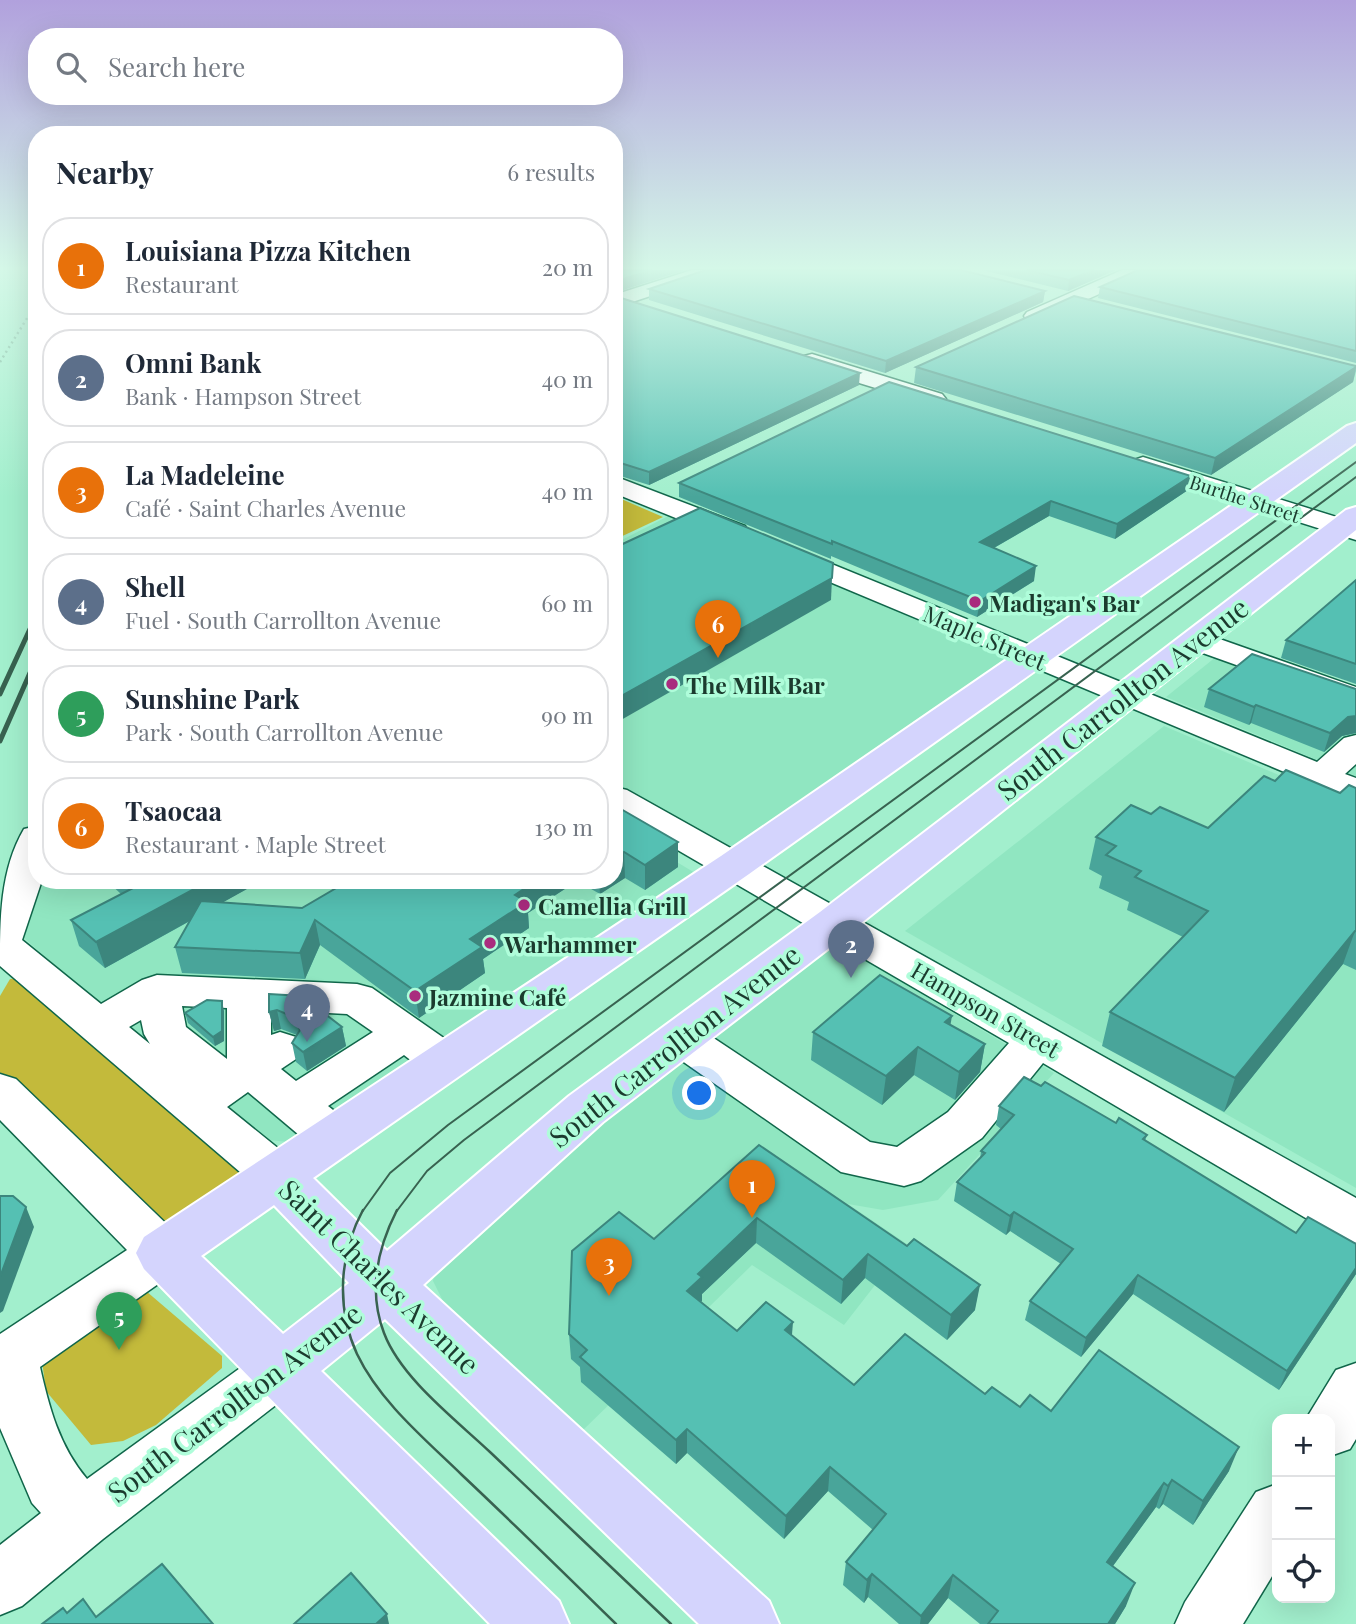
<!DOCTYPE html>
<html lang="en">
<head>
<meta charset="utf-8">
<style>
	:root { --surface:#fff; --page:#f6f6f7; --text:#1f2937; --muted:#747a83; --line:#e0e1e3; --accent:#b45309 }
	body { margin:0; font-family:"Playfair Display",serif; background:var(--page); color:var(--text) }
	.controls { position:absolute; right:21px; bottom:21px; display:grid; overflow:hidden; border-radius:14px; box-shadow:0 7px 28px #0002 }
	.controls button { width:63px; height:63px; display:grid; place-items:center; padding:0; border:0; border-bottom:2px solid var(--line); background:var(--surface); color:var(--text); font:35px sans-serif }
	.you { position:absolute; left:700px; top:1094px; width:24px; height:24px; margin:-18px; border:5px solid #fff; border-radius:50%; background:#1a73e8; box-shadow:0 0 0 10px #1a73e833 }
	.badge { display:grid; place-items:center; width:46px; height:46px; border-radius:50%; background:var(--accent); color:#fff; font-size:23px; font-weight:700 }
	.pin { position:absolute; translate:-50% -58px; filter:drop-shadow(0 2px 4px #0008) }
	.pin::after { content:''; position:absolute; top:37px; width:24px; height:21px; background:inherit; clip-path:polygon(0 0,100% 0,50% 100%) }
	.list { margin:0; padding:0; list-style:none }
	h2 { display:flex; justify-content:space-between; align-items:center; height:91px; margin:0; padding:0 28px; font-size:30px }
	h2 small { font-size:23px; font-weight:400; color:var(--muted) }
	.list li { display:grid; grid-template-columns:46px 1fr auto; gap:21px; align-items:center; box-sizing:border-box; height:98px; margin:0 14px 14px; padding:0 14px; border:2px solid var(--line); border-radius:28px }
	.list b { display:block; font-size:26px; white-space:nowrap }
	.list p { margin:0; font-size:23px; white-space:nowrap; color:var(--muted) }
	.list em { font-size:23px; font-style:normal; color:var(--muted) }
	.icon { flex:none; width:38px; height:38px; fill:none; stroke:currentColor; stroke-width:2; stroke-linecap:round; stroke-linejoin:round }
	.map { position:relative; flex:none; width:1356px; height:1624px; overflow:hidden }
	.search { position:absolute; background:var(--surface); box-shadow:0 7px 28px #0002; left:28px; top:28px; width:595px; height:77px; display:flex; align-items:center; gap:18px; box-sizing:border-box; padding:0 24px; border-radius:28px; color:var(--muted); font-size:26px }
	.panel { position:absolute; background:var(--surface); box-shadow:0 7px 28px #0002; left:28px; top:126px; width:595px; height:763px; border-radius:28px }
	.map>svg:first-child { display:block }
</style>
</head>
<body>
<div class="map">
<svg width="1356" height="1624" viewBox="0 0 1356 1624">
	<rect width="100%" height="100%" fill="#a2efcd"/>
	<!-- built -->
	<g fill="#90e6c1">
		<polygon points="678,511 1033,657 735,865 614,798 614,544"/>
		<polygon points="1232,644 1356,695 1356,776 1166,697"/>
		<polygon points="1164,726 1356,808 1356,1188 905,931"/>
		<polygon points="614,824 700,876 300,1143 268,1140 232,1121 24,938 40,880 614,880"/>
		<polygon points="831,940 1054,1073 938,1200 883,1210 848,1204 907,1244 844,1325 752,1265 579,1434 450,1315 433,1281 437,1263 665,1065"/>
	</g>
	<!-- green -->
	<g fill="#c3ba3b">
		<polygon points="619,498 663,517 614,540 614,500"/>
		<polygon points="17,978 251,1172 163,1232 0,1079 0,996 10,979"/>
		<polygon points="146,1291 222,1356 222,1368 156,1425 123,1441 91,1445 46,1391 42,1361"/>
	</g>
	<g fill="none" stroke-linecap="round" stroke-linejoin="round">
		<defs>
			<g id="minor">
				<polygon points="692,270 720,270 717,274 614,308 614,295"/>
				<polygon points="1122,270 1147,270 1144,274 1041,320 1027,320 1024,316 1027,312"/>
				<polygon points="812,354 942,394 946,399 942,404 934,406 804,366 801,361 804,356"/>
				<polygon points="1143,457 1356,523 1356,540 1134,470 1130,465 1134,460"/>
				<polygon points="614,476 745,526 749,532 745,538 735,540 725,538 614,493"/>
				<polygon points="785,545 1317,762 1344,738 1356,735 1356,764 1345,774 1356,778 1356,802 775,559 771,553 775,547"/>
				<polygon points="1197,631 1356,687 1356,708 1186,647 1181,640 1186,633"/>
				<polygon points="614,787 627,790 1356,1198 1356,1243 1338,1237 1043,1063 982,1138 921,1181 904,1186 841,1172 665,1049 659,1038 665,1027 681,1022 697,1027 870,1142 897,1147 948,1112 1009,1043 614,813"/>
				<path d="M 37,826 L 37,880 L 42,880 L 22,940 L 101,1004 L 142,980 L 157,975 L 357,984 L 372,988 L 461,1050 L 467,1062 L 461,1074 C 434,1082 425,1071 404,1055 L 328,1106 L 352,1125 L 359,1138 L 352,1151 L 335,1156 L 318,1151 L 248,1092 L 227,1107 L 295,1162 L 302,1176 L 295,1190 L 278,1195 L 261,1190 L 0,966 C 0,919 0,870 24,829 ZM 182,1006 L 227,1008 L 227,1059 L 186,1027 ZM 271,1010 L 347,1014 L 373,1032 L 296,1081 L 281,1069 L 296,1059 L 302,1048 L 296,1037 L 280,1032 L 271,1035 ZM 141,1020 L 144,1034 L 150,1044 L 129,1027 Z"/>
				<path d="M 0,1074 L 16,1079 L 181,1238 L 189,1253 L 181,1268 L 40,1367 C 49,1407 59,1446 87,1479 L 261,1353 L 280,1345 L 299,1353 L 307,1370 L 299,1387 L 103,1539 L 22,1606 L 0,1615 L 0,1545 L 41,1513 L 32,1503 L 0,1428 L 0,1334 L 127,1250 L 0,1120 Z"/>
				<polygon points="1356,1363 1356,1439 1350,1449 1330,1456 1330,1419 1306,1419 1336,1370"/>
				<polygon points="1277,1484 1277,1568 1243,1624 1175,1624 1185,1602 1256,1492"/>
			</g>
			<path id="major" d="M 1356,423 L 1356,443 L 749,874 L 313,1178 L 387,1251 L 569,1096 L 820,912 L 1346,510 L 1356,507 L 1356,530 L 850,932 L 603,1122 L 423,1285 L 769,1601 L 779,1624 L 699,1624 L 385,1319 L 321,1371 L 559,1601 L 569,1624 L 490,1624 L 144,1269 L 136,1253 L 144,1237 L 721,856 L 1347,426 ZM 274,1205 L 349,1283 L 283,1334 L 201,1256 Z"/>
		</defs>
		<!-- minor casing -->
		<use href="#minor" stroke="#10664a" stroke-width="3"/>
		<!-- major casing -->
		<use href="#major" stroke="#fff" stroke-width="4"/>
		<!-- path -->
		<polyline stroke="#6fab91" stroke-width="2.5" stroke-dasharray="2 3.5" stroke-linecap="butt" points="0,362 37,302"/>
		<!-- minor -->
		<use href="#minor" fill="#fff" fill-rule="evenodd"/>
		<!-- major -->
		<use href="#major" fill="#d4d4fd" fill-rule="evenodd"/>
		<!-- tram-far1 -->
		<g stroke="#386250" stroke-width="2">
			<polyline points="362,1212 390,1173 448,1125 1356,462"/>
			<polyline points="396,1212 427,1171 464,1140 1356,477"/>
		</g>
		<!-- tram -->
		<g stroke="#386250" stroke-width="2.5">
			<path d="M 363,1210 C 339,1254 336,1308 357,1354 C 380,1402 425,1439 462,1475 C 514,1524 565,1574 616,1624"/>
			<path d="M 397,1210 C 377,1249 368,1291 384,1333 C 401,1378 455,1419 490,1452 C 550,1509 611,1567 671,1624"/>
		</g>
		<!-- rail-far1 -->
		<polyline stroke="#386250" stroke-width="3.5" points="29,631 37,614"/>
		<!-- rail -->
		<g stroke="#386250" stroke-width="5">
			<polyline points="0,694 30,629"/>
			<polyline points="0,741 37,657"/>
		</g>
	</g>
	<!-- wall -->
	<g fill="#49a59a">
		<polygon points="614,270 685,270 620,291 614,290"/>
		<polygon points="982,270 1116,270 1068,291"/>
		<polygon points="1356,270 1356,363 1098,298 1100,287"/>
		<polygon points="649,289 1045,291 1043,302 885,373 649,300"/>
		<polygon points="614,299 859,385 649,485 614,474"/>
		<polygon points="1356,366 1356,371 1353,382 1211,475 914,383 916,367"/>
		<polygon points="1191,476 1188,490 1115,539 1049,516 994,548 1034,581 977,617 831,556 831,559 679,497 679,483"/>
		<polygon points="1356,580 1356,684 1281,658 1286,640"/>
		<polygon points="1209,689 1356,689 1356,733 1342,736 1324,752 1251,723 1249,725 1204,707"/>
		<polygon points="1275,781 1340,793 1356,788 1356,970 1343,964 1224,1112 1102,1046 1110,1012 1183,937 1127,910 1129,902 1099,888 1102,876 1089,869 1096,837 1151,814 1208,828"/>
		<polygon points="614,805 678,867 645,890 625,878 600,894 577,881 528,913 529,928 483,959 485,973 419,1018 320,945 305,979 182,973 175,947 190,921 105,968 79,946 71,920 121,894 106,880 263,880 223,902 302,908 350,880 614,880"/>
		<polygon points="269,994 342,1027 346,1046 307,1071 296,1062 292,1043 297,1035 281,1029 274,1031 269,1012"/>
		<polygon points="224,1011 224,1041 215,1046 188,1023 185,1013"/>
		<polygon points="950,1025 985,1044 980,1072 955,1100 914,1075 882,1105 811,1060 813,1032"/>
		<polygon points="1041,1086 1116,1123 1147,1135 1145,1141 1296,1233 1356,1244 1356,1274 1279,1390 1133,1294 1081,1357 1025,1320 1030,1301 1061,1264 1010,1231 1006,1235 954,1201 957,1182 980,1159 981,1151 1001,1129 996,1125 999,1106"/>
		<polygon points="759,1145 975,1310 947,1340 865,1278 841,1304 756,1243 702,1294 701,1302 737,1331 792,1336 854,1385 985,1394 1020,1407 1051,1411 1229,1471 1193,1525 1163,1504 1159,1509 1156,1507 1113,1566 1126,1606 1115,1624 980,1624 948,1598 928,1624 899,1624 868,1597 864,1603 843,1585 846,1562 873,1530 828,1491 784,1539 687,1453 676,1464 581,1382 580,1367 571,1359 569,1334 654,1239"/>
	</g>
	<!-- shaded-wall -->
	<g fill="#3c867d">
		<polygon points="652,270 685,270 620,291 620,280"/>
		<polygon points="1094,270 1116,270 1068,291 1069,280"/>
		<polygon points="1045,291 1043,302 885,373 886,361"/>
		<polygon points="1356,367 1353,382 1211,475 1215,458"/>
		<polygon points="860,373 859,385 649,485 649,472"/>
		<polygon points="1191,476 1188,490 1115,539 1117,524"/>
		<polygon points="1051,501 1049,516 978,557 980,542"/>
		<polygon points="1036,566 1034,581 977,617 980,601"/>
		<polygon points="832,578 831,600 614,724 614,700"/>
		<polygon points="1256,705 1251,723 1249,725 1254,707"/>
		<polygon points="1356,716 1356,733 1342,736 1324,752 1330,733 1348,717"/>
		<polygon points="678,842 678,867 645,890 645,865"/>
		<polygon points="624,852 625,878 600,894 599,880 614,880 614,859"/>
		<polygon points="211,880 263,880 105,968 96,942"/>
		<polygon points="537,880 577,880 577,881 528,913 529,928 483,959 485,973 419,1018 415,991 515,895"/>
		<polygon points="315,920 320,945 305,979 300,953"/>
		<polygon points="1355,931 1343,964 1224,1112 1235,1078"/>
		<polygon points="222,1001 224,1011 224,1041 215,1046 213,1037"/>
		<polygon points="277,1010 281,1029 274,1031 269,1012"/>
		<polygon points="952,1016 947,1044 945,1022"/>
		<polygon points="342,1027 346,1046 307,1071 303,1052"/>
		<polygon points="985,1044 980,1072 955,1100 959,1072"/>
		<polygon points="918,1047 914,1075 882,1105 886,1076"/>
		<polygon points="26,1207 34,1227 3,1311 0,1313 0,1277"/>
		<polygon points="1014,1212 1010,1231 1006,1235 1010,1216"/>
		<polygon points="757,1218 756,1243 702,1294 702,1301 686,1315 687,1291 698,1274"/>
		<polygon points="868,1254 865,1278 841,1304 843,1280"/>
		<polygon points="1356,1268 1356,1274 1279,1390 1287,1371"/>
		<polygon points="1138,1275 1133,1294 1081,1357 1086,1338"/>
		<polygon points="980,1285 975,1310 947,1340 951,1315"/>
		<polygon points="793,1322 791,1347 785,1330"/>
		<polygon points="687,1429 687,1453 676,1464 676,1440"/>
		<polygon points="1239,1447 1229,1471 1193,1525 1203,1501"/>
		<polygon points="830,1467 828,1491 784,1539 786,1516"/>
		<polygon points="1172,1480 1163,1504 1159,1509 1168,1486"/>
		<polygon points="1164,1483 1156,1507 1099,1585 1107,1562"/>
		<polygon points="872,1574 868,1597 864,1603 867,1580"/>
		<polygon points="953,1575 948,1598 928,1624 920,1624 921,1616"/>
		<polygon points="1135,1583 1126,1606 1115,1624 1108,1624"/>
		<polygon points="387,1614 389,1624 376,1624"/>
	</g>
	<!-- building -->
	<g fill="#55c0b3" stroke="#3c867d" stroke-width="2">
		<polygon points="614,270 652,270 620,280 614,279"/>
		<polygon points="706,270 961,270 1045,291 886,361 649,289"/>
		<polygon points="1027,270 1094,270 1069,280"/>
		<polygon points="1138,270 1356,270 1356,351 1100,287"/>
		<polygon points="1074,296 1356,366 1356,367 1215,458 916,367"/>
		<polygon points="621,298 860,373 649,472 614,461 614,299"/>
		<polygon points="889,382 1191,476 1117,524 1051,501 980,542 1036,566 980,601 832,541 832,544 679,483"/>
		<polygon points="700,508 833,563 832,578 614,700 614,548"/>
		<polygon points="1356,580 1356,664 1286,640"/>
		<polygon points="1252,654 1356,689 1356,716 1348,717 1330,733 1256,705 1254,707 1209,689"/>
		<polygon points="1286,770 1340,793 1349,785 1356,788 1356,931 1355,931 1235,1078 1110,1012 1208,911 1135,877 1141,871 1106,855 1116,846 1096,837 1131,805 1151,814 1160,807 1208,828 1264,776 1275,781"/>
		<polygon points="614,805 678,842 645,865 624,852 614,859"/>
		<polygon points="127,880 211,880 96,942 71,920 135,887"/>
		<polygon points="350,880 537,880 515,895 527,902 470,939 482,947 415,991 315,920 300,953 175,947 201,901 302,908"/>
		<polygon points="880,975 952,1016 945,1022 985,1044 959,1072 918,1047 886,1076 813,1032"/>
		<polygon points="269,994 302,996 342,1027 303,1052 292,1043 300,1030 294,1017 277,1010 269,1012"/>
		<polygon points="207,1000 222,1001 222,1031 213,1037 185,1013"/>
		<polygon points="1024,1077 1041,1086 1045,1082 1116,1123 1119,1118 1147,1135 1143,1139 1296,1233 1308,1217 1356,1244 1356,1268 1287,1371 1138,1275 1086,1338 1030,1301 1073,1249 1014,1212 1010,1216 957,1182 985,1153 981,1151 1014,1115 999,1106"/>
		<polygon points="759,1145 907,1246 914,1239 980,1285 951,1315 868,1254 843,1280 757,1218 698,1274 702,1277 687,1291 737,1331 766,1302 793,1322 785,1330 854,1385 905,1334 985,1394 992,1387 1020,1407 1030,1395 1051,1411 1099,1350 1239,1447 1203,1501 1172,1480 1168,1486 1164,1483 1107,1562 1135,1583 1108,1624 988,1624 998,1611 953,1575 921,1616 872,1574 867,1580 846,1562 886,1514 830,1467 786,1516 687,1429 676,1440 580,1357 587,1350 569,1334 572,1251 619,1212 654,1239"/>
		<polygon points="0,1196 13,1196 26,1207 0,1277"/>
		<polygon points="162,1564 213,1624 42,1624 63,1608 67,1613 83,1599 96,1617"/>
		<polygon points="351,1573 387,1614 376,1624 294,1624"/>
	</g>
	<!-- sky -->
	<linearGradient id="sky" x2="0" y2="1"><stop stop-color="#b1a1dd"/><stop offset="0.54" stop-color="#d5f8e8"/><stop offset="1" stop-color="#d5f8e8" stop-opacity="0"/></linearGradient>
	<rect width="1356" height="497" fill="url(#sky)"/>
	<!-- markers -->
	<g fill="#a92c7e" stroke="#affdda" stroke-width="2.5">
		<circle cx="975" cy="602" r="7"/>
		<circle cx="672" cy="684" r="7"/>
		<circle cx="524" cy="905" r="7"/>
		<circle cx="490" cy="943" r="7"/>
		<circle cx="415" cy="996" r="7"/>
	</g>
	<g text-anchor="middle" dominant-baseline="central" stroke-width="7" stroke-linejoin="round" paint-order="stroke">
		<!-- far-street labels -->
		<g font-size="19" fill="#1b3b2e" stroke="#affdda">
			<text transform="translate(1245 498) rotate(18)">Burthe Street</text>
		</g>
		<!-- poi labels -->
		<g font-size="23" font-weight="bold" fill="#1b3b2e" stroke="#affdda" text-anchor="start">
			<text x="989" y="602">Madigan's Bar</text>
			<text x="686" y="684">The Milk Bar</text>
			<text x="538" y="905">Camellia Grill</text>
			<text x="504" y="943">Warhammer</text>
			<text x="429" y="996">Jazmine Café</text>
		</g>
		<!-- street labels -->
		<g font-size="23" fill="#1b3b2e" stroke="#affdda">
			<text transform="translate(985 637) rotate(23)">Maple Street</text>
			<text transform="translate(986 1009) rotate(30)">Hampson Street</text>
		</g>
		<!-- near-street labels -->
		<g font-size="28" fill="#1b3b2e" stroke="#affdda">
			<text transform="translate(1122 698) rotate(-38)">South Carrollton Avenue</text>
			<text transform="translate(674 1045) rotate(-38)">South Carrollton Avenue</text>
			<text transform="translate(380 1276) rotate(44)">Saint Charles Avenue</text>
			<text transform="translate(234 1402) rotate(-37)">South Carrollton Avenue</text>
		</g>
	</g>
</svg>
<div class="controls">
<button>+</button>
<button>−</button>
<button><svg class="icon" aria-label="locate" viewBox="0 0 24 24"><circle cx="12" cy="12" r="6"/><path d="M12 2v4M12 18v4M2 12h4M18 12h4"/></svg></button>
</div>
<div class="you"></div>
<div class="pin badge" style="left:752px;top:1218px;background:#e8710a">1</div>
<div class="pin badge" style="left:851px;top:978px;background:#5c6f8a">2</div>
<div class="pin badge" style="left:609px;top:1296px;background:#e8710a">3</div>
<div class="pin badge" style="left:307px;top:1042px;background:#5c6f8a">4</div>
<div class="pin badge" style="left:119px;top:1350px;background:#2e9e5b">5</div>
<div class="pin badge" style="left:718px;top:658px;background:#e8710a">6</div>
<div class="search"><svg class="icon" aria-label="search" viewBox="0 0 24 24"><circle cx="10" cy="10" r="6"/><path d="M15 15l6 6"/></svg>Search here</div>
<section class="panel">
<h2>Nearby<small>6 results</small></h2>
<ul class="list">
<li><span class="badge" style="background:#e8710a">1</span><div><b>Louisiana Pizza Kitchen</b><p>Restaurant</p></div><em>20 m</em></li>
<li><span class="badge" style="background:#5c6f8a">2</span><div><b>Omni Bank</b><p>Bank · Hampson Street</p></div><em>40 m</em></li>
<li><span class="badge" style="background:#e8710a">3</span><div><b>La Madeleine</b><p>Café · Saint Charles Avenue</p></div><em>40 m</em></li>
<li><span class="badge" style="background:#5c6f8a">4</span><div><b>Shell</b><p>Fuel · South Carrollton Avenue</p></div><em>60 m</em></li>
<li><span class="badge" style="background:#2e9e5b">5</span><div><b>Sunshine Park</b><p>Park · South Carrollton Avenue</p></div><em>90 m</em></li>
<li><span class="badge" style="background:#e8710a">6</span><div><b>Tsaocaa</b><p>Restaurant · Maple Street</p></div><em>130 m</em></li>
</ul>
</section>
</div>
</body>
</html>
